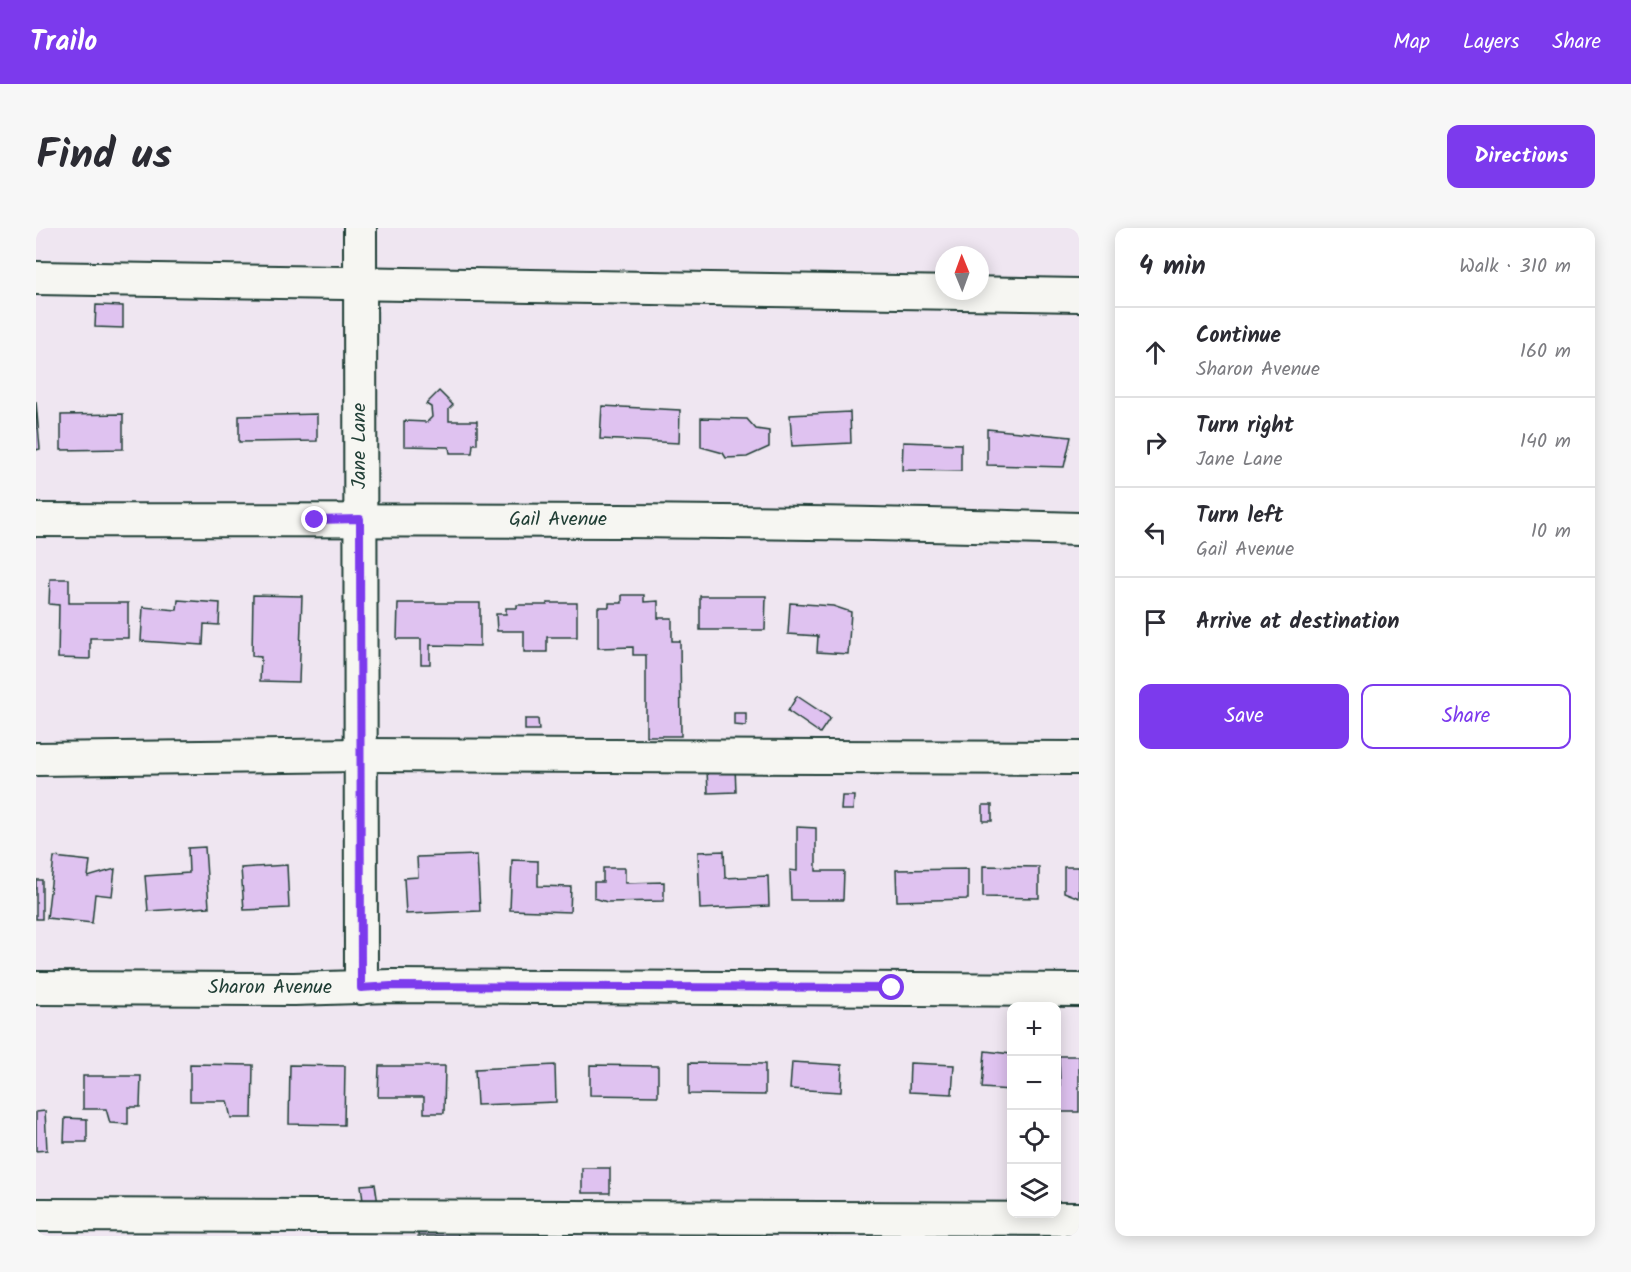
<!DOCTYPE html>
<html lang="en">
<head>
<meta charset="utf-8">
<style>
	:root { --surface:#fff; --page:#f7f7f7; --text:#2b2b33; --muted:#7c7c81; --line:#e1e1e2; --accent:#7c3aed }
	body { margin:0; font-family:Kalam,sans-serif; background:var(--page); color:var(--text) }
	.controls { position:absolute; right:18px; bottom:18px; display:grid; overflow:hidden; border-radius:12px; box-shadow:0 3px 15px #0003 }
	.controls button { width:54px; height:54px; display:grid; place-items:center; padding:0; border:0; border-bottom:2px solid var(--line); background:var(--surface); color:var(--text); font:30px sans-serif }
	.compass { position:absolute; left:899px; top:18px; width:54px; height:54px; border-radius:50%; background:var(--surface); box-shadow:0 3px 15px #0003; rotate:359deg }
	.stop { position:absolute; width:18px; height:18px; margin:-14px; border:4px solid #7c3aed; border-radius:50%; background:#fff }
	.stop.end { background:#7c3aed; border-color:#fff; box-shadow:0 2px 6px #0008 }
	.list { margin:0; padding:0; list-style:none }
	h2 { display:flex; justify-content:space-between; align-items:center; height:78px; margin:0; padding:0 24px; font-size:26px }
	h2 small { font-size:20px; font-weight:400; color:var(--muted) }
	.list li { display:grid; grid-template-columns:39px 1fr auto; gap:18px; align-items:center; box-sizing:border-box; height:90px; padding:0 24px; border-top:2px solid var(--line) }
	.list b { display:block; font-size:22px; white-space:nowrap }
	.list p { margin:0; font-size:20px; white-space:nowrap; color:var(--muted) }
	.list em { font-size:20px; font-style:normal; color:var(--muted) }
	.actions { display:flex; gap:12px; padding:18px 24px }
	.actions a { flex:1; padding:14px 0; border:2px solid var(--accent); border-radius:12px; text-align:center; font-size:21px; color:var(--accent) }
	.actions .main { background:var(--accent); color:#fff }
	.icon { flex:none; width:33px; height:33px; fill:none; stroke:currentColor; stroke-width:2; stroke-linecap:round; stroke-linejoin:round }
	.map { position:relative; flex:none; width:1043px; height:1008px; overflow:hidden; border-radius:12px }
	header { display:flex; align-items:center; gap:36px; box-sizing:border-box; height:84px; padding:0 30px; background:var(--accent); color:#fff }
	header strong { font-size:28px }
	nav { display:flex; gap:33px; margin-inline-start:auto; font-size:21px }
	.intro { display:flex; align-items:center; justify-content:space-between; box-sizing:border-box; height:144px; padding:0 36px }
	h1 { margin:0; font-size:42px }
	.button { padding:15px 27px; border-radius:12px; background:var(--accent); color:#fff; font-size:21px; font-weight:700 }
	main { display:flex; gap:36px; padding:0 36px }
	aside { flex:1; background:var(--surface); border-radius:12px; box-shadow:0 3px 15px #0003 }
	.map>svg:first-child { display:block }
</style>
</head>
<body>
<header>
<strong>Trailo</strong>
<nav><a>Map</a><a>Layers</a><a>Share</a></nav>
</header>
<div class="intro"><h1>Find us</h1><a class="button">Directions</a></div>
<main>
<div class="map">
<svg width="1043" height="1008" viewBox="0 0 1043 1008">
	<rect width="100%" height="100%" fill="#efe6f1"/>
	<filter id="ink" filterUnits="userSpaceOnUse"><feTurbulence type="fractalNoise" baseFrequency=".0167" numOctaves="2"/><feDisplacementMap in="SourceGraphic" scale="12" xChannelSelector="R" yChannelSelector="G"/><feConvolveMatrix kernelMatrix="1 2 1 2 8 2 1 2 1" color-interpolation-filters="sRGB"/></filter>
	<g filter="url(#ink)">
		<!-- building -->
		<g fill="#dfc2f0" stroke="#1f3d34" stroke-width="1.5">
			<polygon points="60,77 87,78 87,100 59,99"/>
			<polygon points="403,163 417,177 413,181 413,193 441,193 441,216 437,216 436,225 414,225 413,219 368,218 368,193 391,194 396,189 395,179 390,176"/>
			<polygon points="0,173 4,221 0,222"/>
			<polygon points="566,178 644,182 643,215 564,211"/>
			<polygon points="814,184 815,215 756,218 754,187"/>
			<polygon points="87,186 87,221 25,222 25,187"/>
			<polygon points="281,186 281,213 203,214 203,188"/>
			<polygon points="665,190 711,191 720,201 733,203 733,219 711,229 690,230 687,225 665,219"/>
			<polygon points="951,201 1035,209 1028,239 951,237"/>
			<polygon points="867,214 925,216 925,243 866,242"/>
			<polygon points="14,351 33,351 33,375 92,375 92,410 54,410 54,431 22,430 23,377 13,376"/>
			<polygon points="217,367 266,368 263,454 224,453 225,429 216,428"/>
			<polygon points="586,367 608,367 608,374 622,373 622,390 636,390 636,413 644,413 645,508 610,508 610,427 597,427 597,419 562,420 562,379 573,379 573,375 586,375"/>
			<polygon points="664,368 730,368 729,402 664,402"/>
			<polygon points="142,372 184,375 183,397 168,396 167,417 105,413 107,379 141,382"/>
			<polygon points="362,375 444,375 444,418 394,417 394,436 385,436 385,411 361,411"/>
			<polygon points="511,375 541,375 541,409 511,409 511,424 488,424 488,403 461,403 460,386 470,386 470,380 481,380 481,377 511,377"/>
			<polygon points="754,375 797,378 815,384 812,426 781,424 782,408 752,406"/>
			<polygon points="761,468 794,490 784,505 752,483"/>
			<polygon points="698,485 710,485 710,498 698,497"/>
			<polygon points="489,491 502,491 503,502 489,502"/>
			<polygon points="699,539 700,564 672,565 671,541"/>
			<polygon points="806,568 818,568 817,582 805,582"/>
			<rect x="947" y="577" width="9" height="16"/>
			<polygon points="761,599 780,600 780,643 808,643 807,672 755,672 754,642 761,643"/>
			<polygon points="169,619 173,679 112,683 109,648 153,645 152,620"/>
			<polygon points="688,623 689,650 732,648 733,678 664,681 662,624"/>
			<polygon points="441,627 444,683 370,686 368,650 382,649 381,629"/>
			<polygon points="18,629 54,633 52,649 79,641 76,668 59,666 56,695 11,690"/>
			<polygon points="476,632 502,633 502,658 535,659 534,684 474,682"/>
			<polygon points="251,637 253,680 208,682 205,640"/>
			<polygon points="947,638 1003,639 1003,670 947,669"/>
			<polygon points="1028,639 1043,639 1043,670 1028,664"/>
			<polygon points="567,640 589,640 589,655 628,654 628,673 571,674 558,670 558,654 567,654"/>
			<polygon points="932,641 932,671 861,673 860,642"/>
			<rect x="0" y="652" width="6" height="39"/>
			<polygon points="949,823 975,826 975,862 946,860"/>
			<polygon points="1023,828 1043,828 1043,884 1025,884"/>
			<polygon points="756,834 806,837 805,864 754,861"/>
			<polygon points="653,835 729,836 729,867 653,866"/>
			<polygon points="874,835 918,837 916,866 873,864"/>
			<polygon points="154,836 217,837 216,890 195,890 191,873 154,873"/>
			<polygon points="254,837 309,838 308,897 253,896"/>
			<polygon points="519,837 520,874 441,877 439,841"/>
			<polygon points="554,837 622,838 622,868 554,867"/>
			<polygon points="343,838 409,838 408,885 388,885 388,869 342,869"/>
			<polygon points="47,848 105,848 104,879 92,879 92,896 74,895 70,881 47,881"/>
			<polygon points="9,883 11,922 0,923 0,884"/>
			<polygon points="29,890 51,891 51,914 28,914"/>
			<rect x="546" y="940" width="28" height="25"/>
			<polygon points="339,956 342,976 327,973 325,957"/>
			<polygon points="422,1000 422,1008 382,1008 382,1004"/>
			<polygon points="683,1004 724,1005 723,1008 683,1008"/>
		</g>
		<g fill="none" stroke-linecap="round" stroke-linejoin="round">
			<defs>
				<g id="minor">
					<polyline points="324,0 325,760"/>
					<polyline points="0,50 1043,67"/>
					<path d="M 0,292 C 348,293 695,290 1043,301"/>
					<polyline points="0,531 325,527 1043,530"/>
					<polyline points="0,760 258,761 355,758 1043,762"/>
					<polyline points="0,987 1043,991"/>
				</g>
			</defs>
			<!-- minor casing -->
			<use href="#minor" stroke="#1f3d34" stroke-width="36"/>
			<!-- minor -->
			<use href="#minor" stroke="#f6f6f2" stroke-width="32"/>
		</g>
	</g>
	<g fill="none" stroke-linecap="round" stroke-linejoin="round" filter="url(#ink)">
		<!-- route -->
		<polyline stroke="#7c3aed" stroke-width="8" points="279,292 324,291 325,760 355,758 856,760"/>
	</g>
	<g text-anchor="middle" dominant-baseline="central" stroke-width="5" stroke-linejoin="round" paint-order="stroke">
		<!-- street labels -->
		<g font-size="20" fill="#1f3d34" stroke="#f6f6f2">
			<text transform="translate(324 218) rotate(-90)">Jane Lane</text>
			<text x="522" y="292">Gail Avenue</text>
			<text x="234" y="760">Sharon Avenue</text>
		</g>
	</g>
</svg>
<div class="controls">
<button>+</button>
<button>−</button>
<button><svg class="icon" aria-label="locate" viewBox="0 0 24 24"><circle cx="12" cy="12" r="6"/><path d="M12 2v4M12 18v4M2 12h4M18 12h4"/></svg></button>
<button><svg class="icon" aria-label="layers" viewBox="0 0 24 24"><path d="M12 4l9 5-9 5-9-5zM3 14l9 5 9-5"/></svg></button>
</div>
<svg class="compass" viewBox="-18 -18 36 36"><path d="M0-13l5 13h-10z" fill="#e53935"/><path d="M0 13l5-13h-10z" fill="#7c7c81"/></svg>
<div class="stop" style="left:856px;top:760px"></div>
<div class="stop end" style="left:279px;top:292px"></div>
</div>
<aside>
<h2>4 min<small>Walk · 310 m</small></h2>
<ul class="list">
<li><svg class="icon" aria-label="ahead" viewBox="0 0 24 24"><path d="M12 20V5M6 11l6-6 6 6"/></svg><div><b>Continue</b><p>Sharon Avenue</p></div><em>160 m</em></li>
<li><svg class="icon" aria-label="right" viewBox="0 0 24 24"><path d="M7 20v-9h11M14 6l5 5-5 5"/></svg><div><b>Turn right</b><p>Jane Lane</p></div><em>140 m</em></li>
<li><svg class="icon" aria-label="left" viewBox="0 0 24 24"><path d="M17 20v-9H6M10 6l-5 5 5 5"/></svg><div><b>Turn left</b><p>Gail Avenue</p></div><em>10 m</em></li>
<li><svg class="icon" aria-label="arrive" viewBox="0 0 24 24"><path d="M6 21V4h12l-3 4 3 4H6"/></svg><div><b>Arrive at destination</b></div></li>
</ul>
<div class="actions"><a class="main">Save</a><a>Share</a></div>
</aside>
</main>
</body>
</html>
